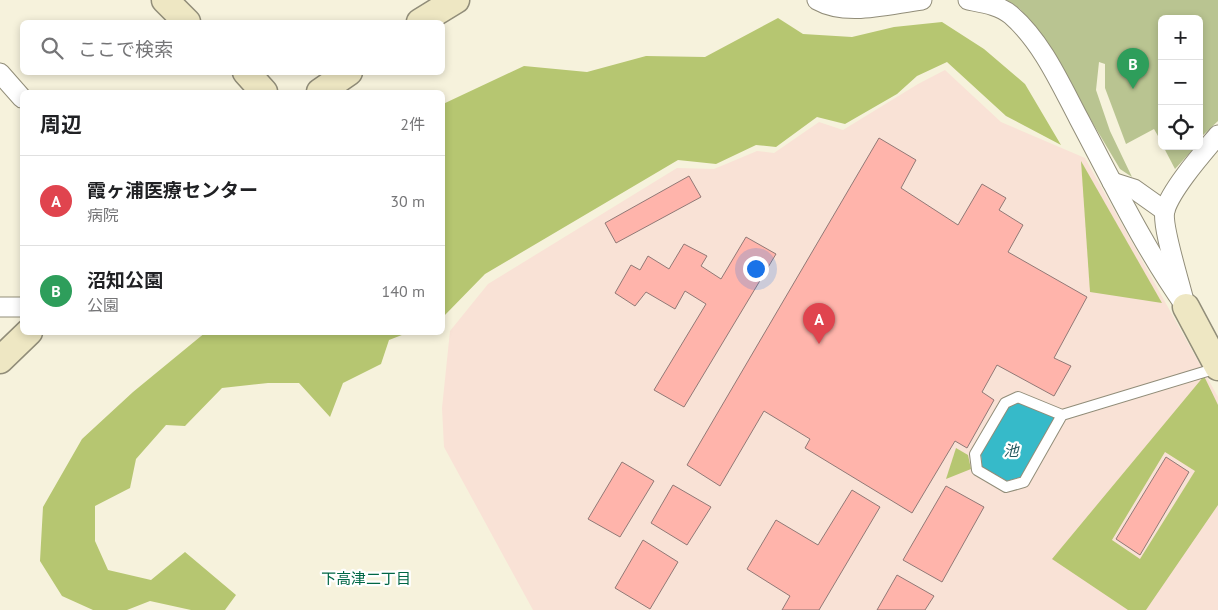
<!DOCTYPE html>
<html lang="ja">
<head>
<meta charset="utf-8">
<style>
	:root { --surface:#fff; --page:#f2f2f2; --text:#202124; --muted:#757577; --line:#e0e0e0; --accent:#2b634a }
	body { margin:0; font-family:"PT Sans","Noto Sans JP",sans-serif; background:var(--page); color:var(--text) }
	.controls { position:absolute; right:15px; top:15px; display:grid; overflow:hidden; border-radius:8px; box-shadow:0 2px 8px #0003 }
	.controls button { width:45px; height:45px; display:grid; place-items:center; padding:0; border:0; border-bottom:1px solid var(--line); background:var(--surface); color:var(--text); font:25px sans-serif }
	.you { position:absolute; left:755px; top:268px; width:18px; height:18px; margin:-12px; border:4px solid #fff; border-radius:50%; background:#1a73e8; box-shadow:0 0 0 8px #1a73e833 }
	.badge { display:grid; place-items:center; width:32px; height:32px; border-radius:50%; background:var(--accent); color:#fff; font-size:16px; font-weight:700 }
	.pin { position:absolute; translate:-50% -41px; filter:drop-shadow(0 1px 2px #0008) }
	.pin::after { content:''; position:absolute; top:26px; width:18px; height:15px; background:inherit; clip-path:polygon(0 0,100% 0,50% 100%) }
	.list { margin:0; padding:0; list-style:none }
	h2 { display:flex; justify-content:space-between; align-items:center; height:65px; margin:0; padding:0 20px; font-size:21px }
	h2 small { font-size:16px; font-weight:400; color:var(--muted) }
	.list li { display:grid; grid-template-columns:32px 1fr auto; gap:15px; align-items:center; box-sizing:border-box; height:90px; padding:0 20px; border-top:1px solid var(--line) }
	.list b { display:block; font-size:19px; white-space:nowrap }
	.list p { margin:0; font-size:16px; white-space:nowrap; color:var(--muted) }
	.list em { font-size:16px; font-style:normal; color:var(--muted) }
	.icon { flex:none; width:28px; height:28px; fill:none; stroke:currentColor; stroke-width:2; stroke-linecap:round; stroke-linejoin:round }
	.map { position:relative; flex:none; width:1218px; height:610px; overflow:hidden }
	.search { position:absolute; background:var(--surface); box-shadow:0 2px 8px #0003; left:20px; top:20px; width:425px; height:55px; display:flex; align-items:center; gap:12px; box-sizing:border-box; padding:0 18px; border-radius:8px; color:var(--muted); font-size:19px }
	.panel { position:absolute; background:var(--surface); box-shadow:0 2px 8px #0003; left:20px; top:90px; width:425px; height:245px; border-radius:8px }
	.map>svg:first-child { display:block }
</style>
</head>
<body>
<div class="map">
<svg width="1218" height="610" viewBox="0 0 1218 610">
	<rect width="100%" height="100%" fill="#f6f2dc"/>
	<!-- medical -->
	<polygon fill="#f9e2d6" points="945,70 1001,122 1085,158 1218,397 1218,610 533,610 444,447 442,408 450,331 488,284 677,168 714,169 757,151 774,153 819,122 843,130 918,84"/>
	<!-- green -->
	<g fill="#b9c491">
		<polygon points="1007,0 1218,0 1218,121 1202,136 1203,140 1199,144 1199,19 1162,19 1162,143 1154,129 1126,144 1105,88 1105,64 1099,62 1096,90 1110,131 1132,177 1120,169 1037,29 1020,9"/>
		<polygon points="1163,146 1196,146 1175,169"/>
	</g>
	<!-- forest -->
	<g fill="#b6c671" fill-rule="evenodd">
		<polygon points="778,18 803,34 852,37 894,27 942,22 984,49 1025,84 1061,145 1006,116 947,62 917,76 897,94 845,124 817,117 776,147 756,145 716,164 678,160 485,274 443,317 443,104 524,66 587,72 646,56 705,57"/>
		<polygon points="1081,161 1162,303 1090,292"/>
		<polygon points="206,332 407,333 389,340 381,364 343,383 330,417 299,383 268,383 222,388 185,426 166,425 136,459 130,488 95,506 95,541 108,570 151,580 185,552 236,595 225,610 191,610 150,601 127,610 93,610 62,596 40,561 43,507 82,439 133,392"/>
		<path d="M 1204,376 L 1218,405 L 1218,505 L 1146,610 L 1128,610 L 1052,559 ZM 1165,452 L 1195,471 L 1140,559 L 1112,540 Z"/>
		<polygon points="956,448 968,455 971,469 946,479"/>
	</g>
	<!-- water -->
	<polygon fill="#36bac9" points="1019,402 1057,417 1022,477 1007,481 982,467 981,454 1008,407"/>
	<!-- building -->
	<g fill="#ffb4ab" stroke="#917976">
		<polygon points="879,138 916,160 901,188 958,225 982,184 1006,198 999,210 1023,225 1008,252 1087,297 1054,358 1071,366 1054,396 997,365 982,392 994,400 967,448 955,441 912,513 805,448 810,439 764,411 720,486 687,465"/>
		<polygon points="689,176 701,197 616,243 605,223"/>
		<polygon points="746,237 776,254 684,407 654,390 706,304 685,291 675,309 646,292 635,306 615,293 631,265 640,270 648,256 669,269 684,244 707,256 701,266 721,279"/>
		<polygon points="1166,457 1189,472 1140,555 1116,539"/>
		<polygon points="622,462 654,481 620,537 588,519"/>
		<polygon points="673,485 711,507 687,545 651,523"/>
		<polygon points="946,486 984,507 942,582 903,560"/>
		<polygon points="852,490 880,507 819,610 782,610 790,596 747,569 776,520 818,545"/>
		<polygon points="643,540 678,562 650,609 615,588"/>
		<polygon points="897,575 934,596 925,610 877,610"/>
	</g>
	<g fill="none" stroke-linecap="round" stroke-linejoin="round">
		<defs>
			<polyline id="lane" points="1062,415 1024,482 1006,487 977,470 975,454 1005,403 1018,397 1062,415 1217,368"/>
			<g id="street">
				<path d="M 817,0 C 847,17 889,4 922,0"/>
				<path d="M 968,0 C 983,3 999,5 1011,15 C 1042,42 1060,83 1079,119 C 1113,183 1144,248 1186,307"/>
				<polyline points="0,73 22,98"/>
				<polyline points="1112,182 1134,189 1165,211"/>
				<path d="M 1183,297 C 1179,280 1161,224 1165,210 C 1172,188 1203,153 1218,135"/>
				<polyline points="0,307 22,307"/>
			</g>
			<g id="secondary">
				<polyline points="165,0 187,22"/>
				<polyline points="420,22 456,0"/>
				<polyline points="246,72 264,92"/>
				<polyline points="320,92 349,72"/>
				<polyline points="1186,307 1218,367"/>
				<polyline points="0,360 29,332"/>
			</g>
		</defs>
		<!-- lane casing -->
		<use href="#lane" stroke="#918d79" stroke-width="12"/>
		<!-- street casing -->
		<use href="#street" stroke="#918d79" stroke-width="21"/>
		<!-- secondary casing -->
		<use href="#secondary" stroke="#918d79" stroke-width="29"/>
		<!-- lane -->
		<use href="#lane" stroke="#fff" stroke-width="10"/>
		<!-- street -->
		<use href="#street" stroke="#fff" stroke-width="19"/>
		<!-- secondary -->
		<use href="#secondary" stroke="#eee7c3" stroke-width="26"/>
	</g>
	<g text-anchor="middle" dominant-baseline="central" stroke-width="4.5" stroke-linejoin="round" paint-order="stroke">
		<!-- water labels -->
		<g font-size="15" font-style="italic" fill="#24595f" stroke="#fff">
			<text x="1011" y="450">池</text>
		</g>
		<!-- neighbourhood labels -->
		<g font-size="15" fill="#006745" stroke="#fff">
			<text x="366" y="578">下高津二丁目</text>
		</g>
	</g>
</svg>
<div class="controls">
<button>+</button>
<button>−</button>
<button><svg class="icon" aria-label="locate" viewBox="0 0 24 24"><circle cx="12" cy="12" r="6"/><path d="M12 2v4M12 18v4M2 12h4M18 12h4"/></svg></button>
</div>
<div class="you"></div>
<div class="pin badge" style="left:819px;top:344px;background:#e0444e">A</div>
<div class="pin badge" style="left:1133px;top:89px;background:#2e9e5b">B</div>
<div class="search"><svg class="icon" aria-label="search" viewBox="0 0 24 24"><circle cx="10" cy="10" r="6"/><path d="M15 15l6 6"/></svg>ここで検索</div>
<section class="panel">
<h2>周辺<small>2件</small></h2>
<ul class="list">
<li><span class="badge" style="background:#e0444e">A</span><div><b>霞ヶ浦医療センター</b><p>病院</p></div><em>30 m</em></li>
<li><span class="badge" style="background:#2e9e5b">B</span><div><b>沼知公園</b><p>公園</p></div><em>140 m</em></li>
</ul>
</section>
</div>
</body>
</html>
